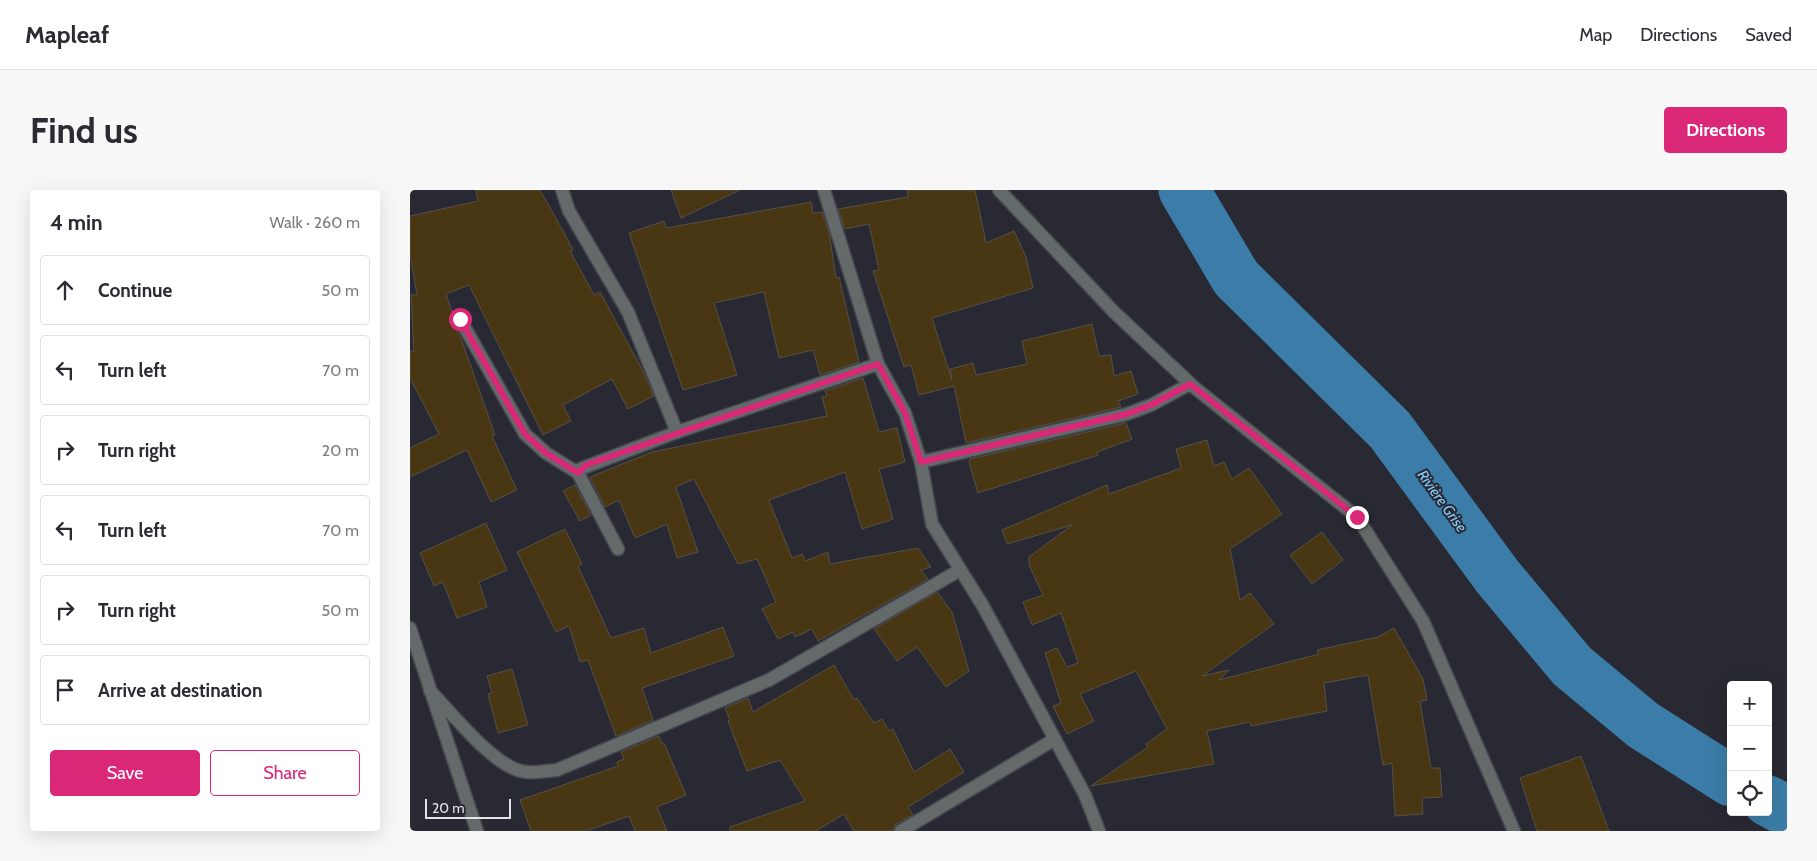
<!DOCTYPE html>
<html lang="en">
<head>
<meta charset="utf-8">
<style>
	:root { --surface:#fff; --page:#f7f7f7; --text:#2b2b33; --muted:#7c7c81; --line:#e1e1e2; --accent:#db2777 }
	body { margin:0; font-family:Cabin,sans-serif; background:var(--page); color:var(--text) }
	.controls { position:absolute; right:15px; bottom:15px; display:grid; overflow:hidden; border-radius:5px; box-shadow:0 5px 20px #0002 }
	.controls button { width:45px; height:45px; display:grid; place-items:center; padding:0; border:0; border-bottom:1px solid var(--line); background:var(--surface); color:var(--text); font:25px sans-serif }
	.scale { position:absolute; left:15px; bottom:12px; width:86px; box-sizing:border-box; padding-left:5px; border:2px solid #e3e3e9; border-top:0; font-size:14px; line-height:18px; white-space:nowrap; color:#e3e3e9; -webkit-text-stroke:4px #292933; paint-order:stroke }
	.stop { position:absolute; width:15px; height:15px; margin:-11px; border:4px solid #db2777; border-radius:50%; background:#fff }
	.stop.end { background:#db2777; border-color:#fff; box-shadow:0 1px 5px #0008 }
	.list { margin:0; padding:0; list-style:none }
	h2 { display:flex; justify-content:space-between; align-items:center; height:65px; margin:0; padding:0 20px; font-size:21px }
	h2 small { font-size:16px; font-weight:400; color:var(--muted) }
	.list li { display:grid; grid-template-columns:32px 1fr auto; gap:15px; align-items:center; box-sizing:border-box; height:70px; margin:0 10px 10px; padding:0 10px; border:1px solid var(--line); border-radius:5px }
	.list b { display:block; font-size:19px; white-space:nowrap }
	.list em { font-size:16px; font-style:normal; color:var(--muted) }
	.actions { display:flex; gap:10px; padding:15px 20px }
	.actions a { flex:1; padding:11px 0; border:1px solid var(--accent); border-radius:5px; text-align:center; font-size:18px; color:var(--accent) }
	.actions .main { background:var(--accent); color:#fff }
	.icon { flex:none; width:28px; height:28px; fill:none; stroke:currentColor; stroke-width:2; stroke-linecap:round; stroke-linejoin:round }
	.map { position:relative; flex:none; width:1377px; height:641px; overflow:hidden; border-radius:5px }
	header { display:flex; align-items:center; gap:30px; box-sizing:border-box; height:70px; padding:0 25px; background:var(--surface); border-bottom:1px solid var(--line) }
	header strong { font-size:24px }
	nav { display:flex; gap:28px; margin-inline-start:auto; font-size:18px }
	.intro { display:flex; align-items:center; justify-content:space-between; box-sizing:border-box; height:120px; padding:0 30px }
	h1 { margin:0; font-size:35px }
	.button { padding:12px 22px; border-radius:5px; background:var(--accent); color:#fff; font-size:18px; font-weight:700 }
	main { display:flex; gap:30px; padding:0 30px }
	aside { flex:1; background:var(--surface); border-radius:5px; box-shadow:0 5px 20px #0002 }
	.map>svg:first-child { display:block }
</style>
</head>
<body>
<header>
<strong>Mapleaf</strong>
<nav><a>Map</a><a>Directions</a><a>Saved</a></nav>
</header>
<div class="intro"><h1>Find us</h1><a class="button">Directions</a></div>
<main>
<aside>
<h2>4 min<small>Walk · 260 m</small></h2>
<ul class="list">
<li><svg class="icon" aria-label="ahead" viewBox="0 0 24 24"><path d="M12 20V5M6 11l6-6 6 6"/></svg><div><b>Continue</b></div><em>50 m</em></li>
<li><svg class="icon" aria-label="left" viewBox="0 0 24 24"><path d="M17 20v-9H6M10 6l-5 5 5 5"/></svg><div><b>Turn left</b></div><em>70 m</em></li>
<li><svg class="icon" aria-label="right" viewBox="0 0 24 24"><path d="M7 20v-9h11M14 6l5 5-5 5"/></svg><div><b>Turn right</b></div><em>20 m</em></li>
<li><svg class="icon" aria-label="left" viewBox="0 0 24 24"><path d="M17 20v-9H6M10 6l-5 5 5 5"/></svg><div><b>Turn left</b></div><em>70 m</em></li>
<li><svg class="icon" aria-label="right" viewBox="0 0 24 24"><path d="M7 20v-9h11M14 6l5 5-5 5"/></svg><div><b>Turn right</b></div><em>50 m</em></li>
<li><svg class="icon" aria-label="arrive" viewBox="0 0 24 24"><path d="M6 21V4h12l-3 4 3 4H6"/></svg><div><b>Arrive at destination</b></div></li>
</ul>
<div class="actions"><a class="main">Save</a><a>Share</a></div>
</aside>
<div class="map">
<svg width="1377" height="641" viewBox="0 0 1377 641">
	<rect width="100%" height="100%" fill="#292933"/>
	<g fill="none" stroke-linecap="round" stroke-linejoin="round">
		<!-- river -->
		<g stroke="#3b7da8" stroke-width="51">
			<polyline points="774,0 826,88 980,240 1087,386 1162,476 1233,535 1321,591"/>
			<polyline points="1358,611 1377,621"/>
		</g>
	</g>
	<!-- building -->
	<g fill="#493714" stroke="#565046">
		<polygon points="66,0 130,0 153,41 163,60 160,61 184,105 190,102 233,181 244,206 218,219 202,189 153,215 161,231 133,245 59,95 36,104 43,125 43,133 51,148 85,245 82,246 107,300 81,312 57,260 0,287 0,258 29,244 0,188 0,161 4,161 1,105 7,105 0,64 0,26 68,11"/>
		<polygon points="261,0 330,0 271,28"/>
		<polygon points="497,0 565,0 576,53 604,41 616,67 623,98 522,128 542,190 540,179 563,173 566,185 617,174 612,151 682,134 689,166 701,165 704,186 721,181 728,204 708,211 711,217 556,253 544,196 509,205 501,175 494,177 463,81 469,80 459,34 435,39 428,19 498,7"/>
		<polygon points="401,12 403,23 412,22 419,42 426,88 429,87 449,172 410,185 403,160 369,168 354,102 304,113 327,185 273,200 219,43 254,31 256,38"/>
		<polygon points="453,188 469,242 487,238 495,272 469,279 483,329 452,339 435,282 359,310 382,368 392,364 395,371 418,362 420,374 508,358 521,377 511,380 518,389 408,451 402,439 385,447 383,442 368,449 352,419 366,412 347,369 328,374 284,289 266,297 288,362 267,368 257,334 225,348 209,310 195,317 180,287 242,262 417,226 412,207 417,206 415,201"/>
		<polygon points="716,233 722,249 687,262 688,265 568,303 559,272 560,269"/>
		<polygon points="797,250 804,276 814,272 822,289 839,278 872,324 820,359 830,410 840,403 864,434 792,486 819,480 809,490 909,464 907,460 968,447 984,438 1013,489 1017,510 1010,511 1021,578 1030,578 1032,607 1012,608 1013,624 985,626 982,573 973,575 958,485 914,493 917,521 841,536 840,532 797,541 804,574 681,596 738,557 736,554 757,539 726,481 670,504 684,531 657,544 643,516 651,513 635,463 647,458 657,477 668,473 651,423 622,435 613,412 633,405 619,375 619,367 662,335 597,354 592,340 697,295 699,304 771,278 766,259"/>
		<polygon points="165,295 181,325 170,331 153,301"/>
		<polygon points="76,333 97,380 69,392 77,417 47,428 33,392 24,396 10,363"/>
		<polygon points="155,339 172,374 168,376 201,448 234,438 241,463 313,437 324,466 232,498 243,530 206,546 178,470 170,472 159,436 146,442 107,362"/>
		<polygon points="912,342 933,370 902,394 880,365"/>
		<polygon points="527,402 542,422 559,481 536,497 507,457 487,471 464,439"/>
		<polygon points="424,475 444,510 447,508 464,533 472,529 479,541 483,539 504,582 540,559 554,582 498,617 503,625 486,634 483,641 444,641 434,624 406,641 320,641 320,637 395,611 370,570 337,581 318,531 320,530 315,518 338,508 343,522"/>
		<polygon points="102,479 118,535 88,543 78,504 82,503 77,486"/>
		<polygon points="249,546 252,554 254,553 276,605 247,617 257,641 225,641 219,626 176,641 121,641 110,610 208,576 207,572 214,569 211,562"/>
		<polygon points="1171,566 1199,641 1127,641 1110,588"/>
	</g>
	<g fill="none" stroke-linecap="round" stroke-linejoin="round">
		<defs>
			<g id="minor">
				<polyline points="152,0 159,21 218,122 267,242"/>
				<polyline points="414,0 468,174 495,223 511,272 522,334 573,416 675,605 689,641"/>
				<polyline points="589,0 704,122 785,198 947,327 1013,431 1104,641"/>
				<polyline points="50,129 115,244 136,263 168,283"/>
				<polyline points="511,272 717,224 741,215 780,194"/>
				<polyline points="208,359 168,283 170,279 267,242 468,174"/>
				<polyline points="0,438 67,641"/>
				<path d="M 20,501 C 43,524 76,567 105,579 C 118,585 133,581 147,580 L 359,490 L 550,380"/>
				<polyline points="491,641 645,549"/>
			</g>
		</defs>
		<!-- minor casing -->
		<use href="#minor" stroke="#474750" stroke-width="15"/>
		<!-- minor -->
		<use href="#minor" stroke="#646a69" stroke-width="12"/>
	</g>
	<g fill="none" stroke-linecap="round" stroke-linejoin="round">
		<!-- route -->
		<polyline stroke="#db2777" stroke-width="6" points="50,129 115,244 136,263 168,283 176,275 468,174 495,223 511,272 717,224 741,215 780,194 947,327"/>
	</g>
	<g text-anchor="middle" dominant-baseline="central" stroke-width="4" stroke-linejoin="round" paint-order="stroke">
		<!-- water labels -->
		<g font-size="15" font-style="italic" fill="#85ccfd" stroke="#292933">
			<text transform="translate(1032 311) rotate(54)">Rivière Grise</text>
		</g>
	</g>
</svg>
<div class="controls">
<button>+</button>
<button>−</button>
<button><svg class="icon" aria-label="locate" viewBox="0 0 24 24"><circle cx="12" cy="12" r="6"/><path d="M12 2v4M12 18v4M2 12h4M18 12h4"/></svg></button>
</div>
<div class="scale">20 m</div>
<div class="stop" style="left:50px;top:129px"></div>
<div class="stop end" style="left:947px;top:327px"></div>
</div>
</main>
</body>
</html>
